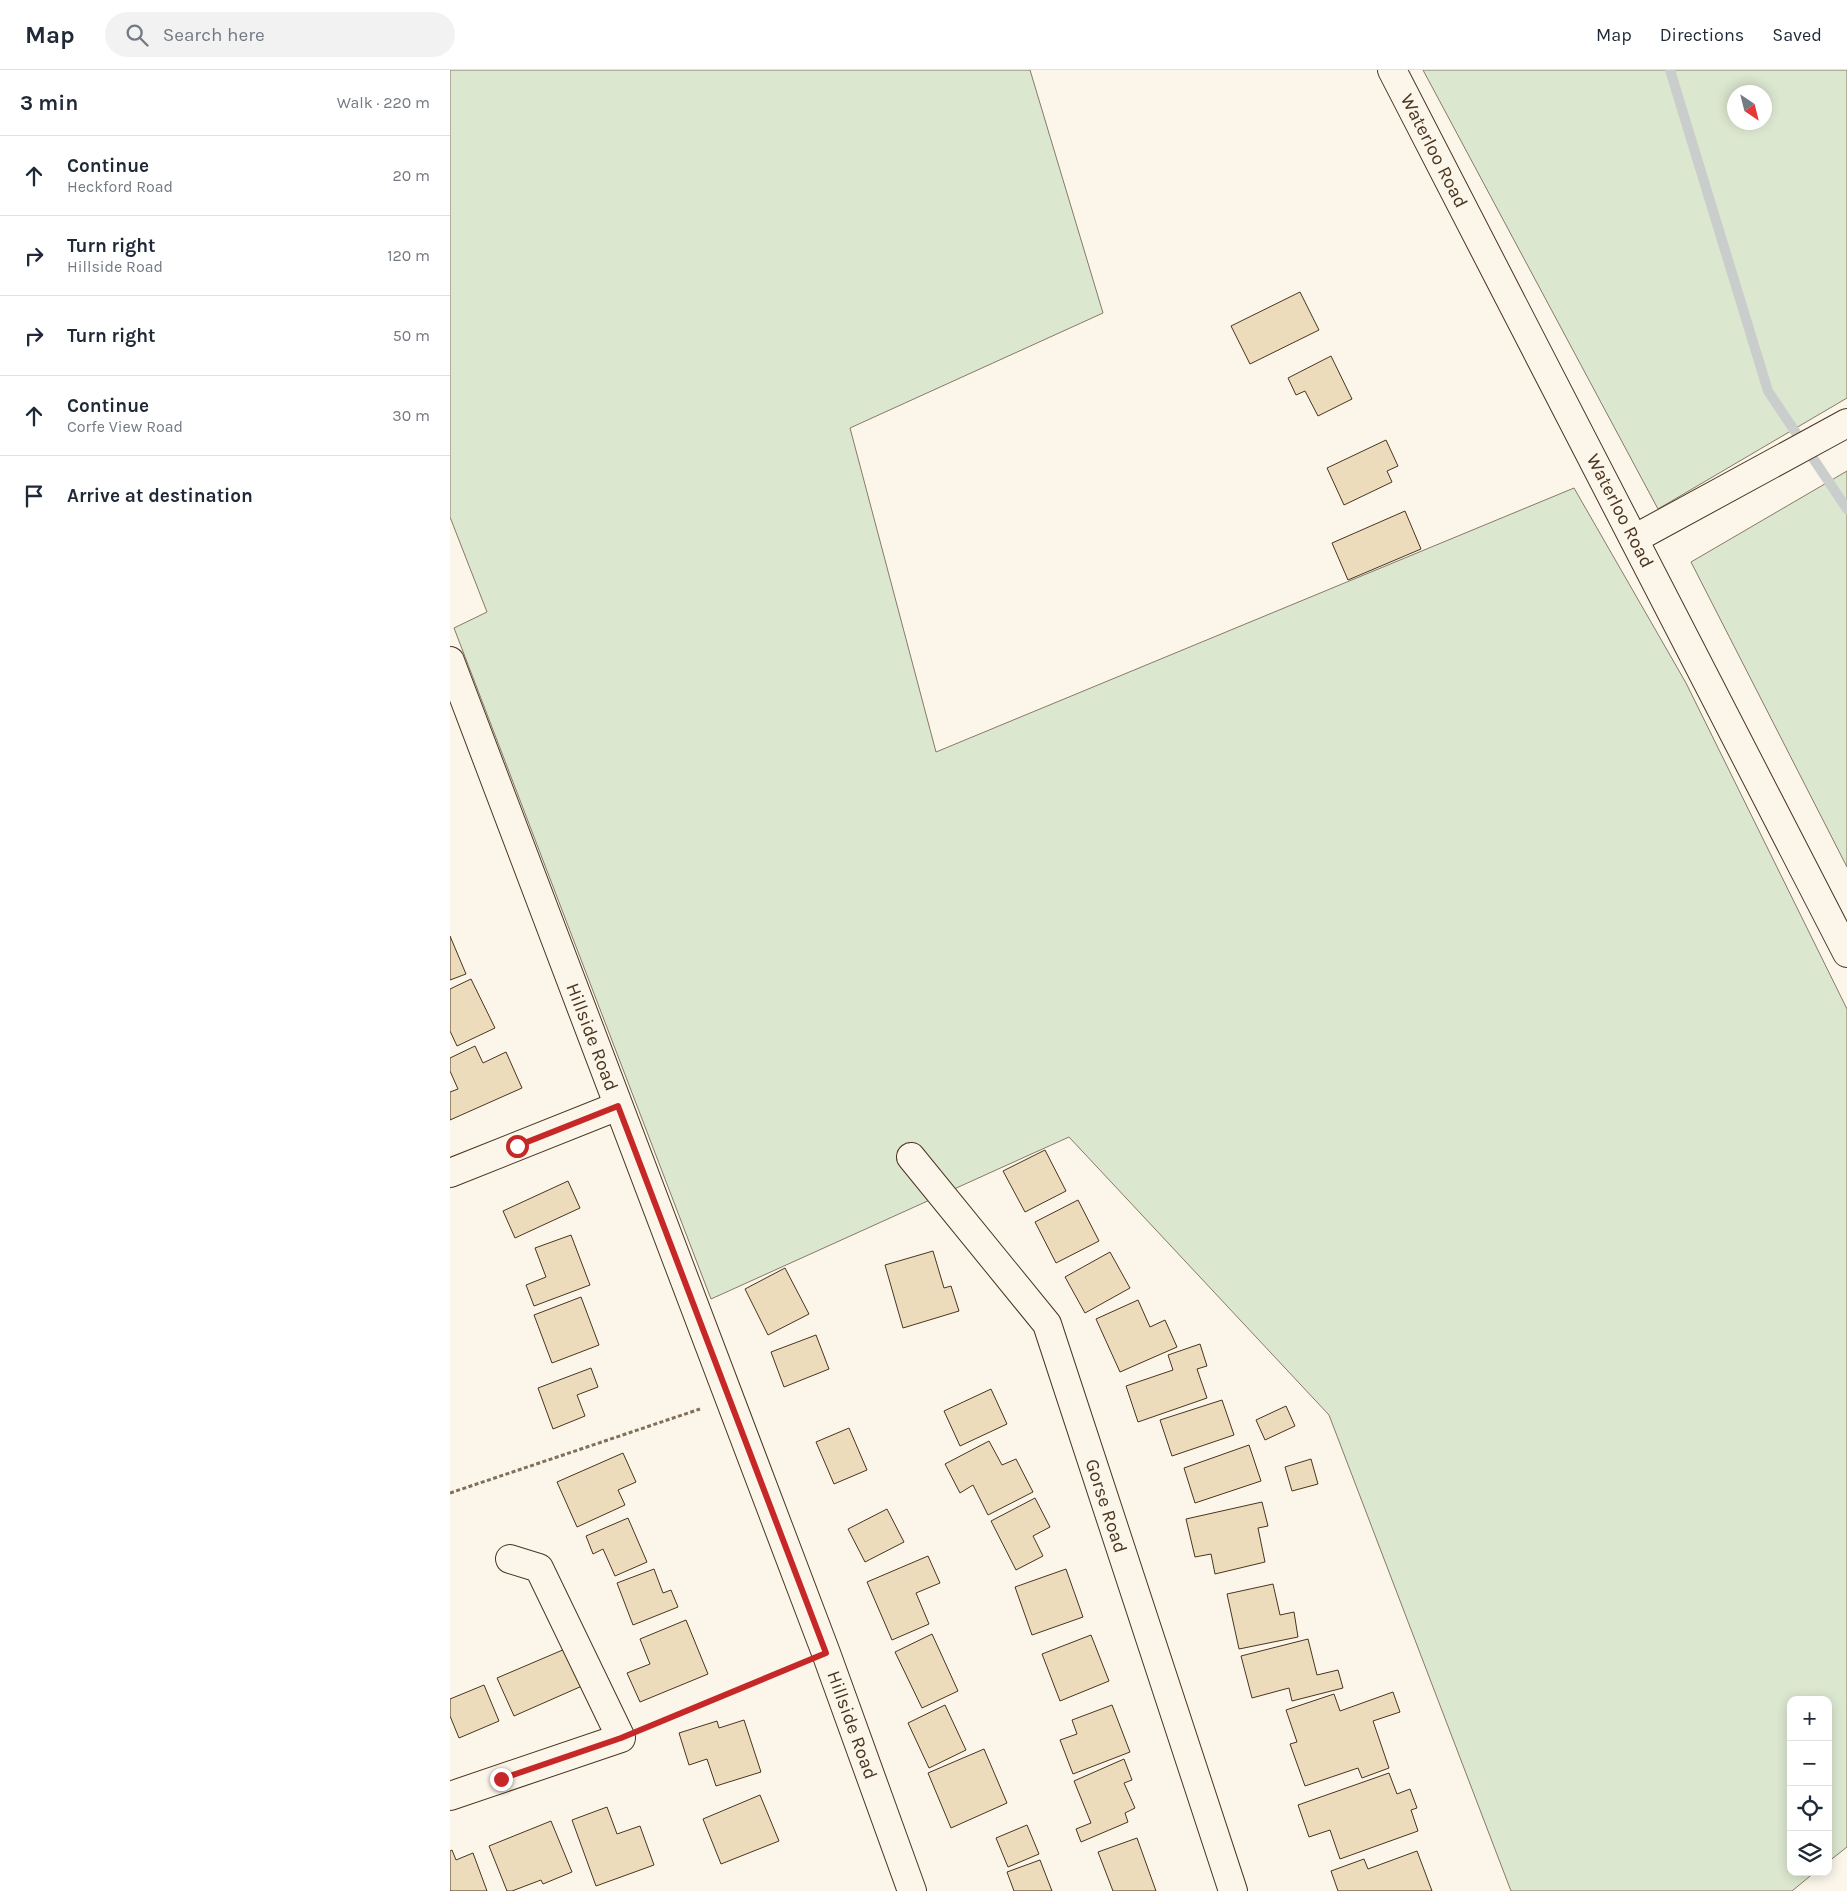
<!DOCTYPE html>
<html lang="en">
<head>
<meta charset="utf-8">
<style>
	:root { --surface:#fff; --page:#f2f2f3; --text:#1f2937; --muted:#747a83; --line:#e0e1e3 }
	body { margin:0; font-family:Karla,sans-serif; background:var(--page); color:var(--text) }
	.controls { position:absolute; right:15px; bottom:15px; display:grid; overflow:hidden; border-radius:10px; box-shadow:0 2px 12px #0003 }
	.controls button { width:45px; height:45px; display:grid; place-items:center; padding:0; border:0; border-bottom:1px solid var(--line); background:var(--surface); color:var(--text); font:25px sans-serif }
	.compass { position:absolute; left:1277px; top:15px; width:45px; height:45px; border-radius:50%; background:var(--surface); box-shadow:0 2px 12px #0003; rotate:145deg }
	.stop { position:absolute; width:15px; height:15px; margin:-11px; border:4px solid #c62828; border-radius:50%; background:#fff }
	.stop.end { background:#c62828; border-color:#fff; box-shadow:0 1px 5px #0008 }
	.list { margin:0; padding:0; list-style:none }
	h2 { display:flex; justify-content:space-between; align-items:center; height:65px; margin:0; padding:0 20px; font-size:21px }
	h2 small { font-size:16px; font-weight:400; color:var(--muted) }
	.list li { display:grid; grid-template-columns:32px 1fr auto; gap:15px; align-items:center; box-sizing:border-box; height:80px; padding:0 20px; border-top:1px solid var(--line) }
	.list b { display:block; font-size:19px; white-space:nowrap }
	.list p { margin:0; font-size:16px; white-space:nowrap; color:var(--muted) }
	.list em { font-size:16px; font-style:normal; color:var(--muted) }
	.icon { flex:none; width:28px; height:28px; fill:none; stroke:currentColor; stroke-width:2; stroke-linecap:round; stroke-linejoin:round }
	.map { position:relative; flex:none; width:1397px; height:1821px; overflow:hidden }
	header { display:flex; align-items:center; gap:30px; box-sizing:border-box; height:70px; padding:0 25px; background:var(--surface); border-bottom:1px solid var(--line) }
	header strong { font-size:24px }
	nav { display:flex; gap:28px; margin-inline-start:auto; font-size:18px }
	.search { width:350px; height:45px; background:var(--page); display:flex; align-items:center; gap:12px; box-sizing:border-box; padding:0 18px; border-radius:28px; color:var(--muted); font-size:19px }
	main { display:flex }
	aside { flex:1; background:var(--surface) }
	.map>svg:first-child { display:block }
</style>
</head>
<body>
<header>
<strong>Map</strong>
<div class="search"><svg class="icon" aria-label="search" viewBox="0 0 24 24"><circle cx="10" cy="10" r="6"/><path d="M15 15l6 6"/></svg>Search here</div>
<nav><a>Map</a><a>Directions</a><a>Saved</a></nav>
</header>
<main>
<aside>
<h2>3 min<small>Walk · 220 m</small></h2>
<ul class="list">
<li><svg class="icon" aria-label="ahead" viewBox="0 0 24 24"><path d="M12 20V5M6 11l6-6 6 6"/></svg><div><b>Continue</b><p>Heckford Road</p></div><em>20 m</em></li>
<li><svg class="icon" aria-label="right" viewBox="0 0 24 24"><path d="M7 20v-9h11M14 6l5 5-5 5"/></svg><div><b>Turn right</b><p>Hillside Road</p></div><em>120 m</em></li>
<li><svg class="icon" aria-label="right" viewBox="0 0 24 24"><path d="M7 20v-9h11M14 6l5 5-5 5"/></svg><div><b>Turn right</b></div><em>50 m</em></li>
<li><svg class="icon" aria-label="ahead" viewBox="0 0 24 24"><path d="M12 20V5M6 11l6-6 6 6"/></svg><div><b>Continue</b><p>Corfe View Road</p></div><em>30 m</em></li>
<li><svg class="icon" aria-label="arrive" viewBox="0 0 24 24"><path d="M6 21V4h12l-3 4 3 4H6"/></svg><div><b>Arrive at destination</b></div></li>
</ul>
</aside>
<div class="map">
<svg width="1397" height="1821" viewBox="0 0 1397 1821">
	<rect width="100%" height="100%" fill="#fbf6e9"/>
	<!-- green -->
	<g fill="#dce7d0" stroke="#887966" fill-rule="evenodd">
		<polygon points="0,0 580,0 653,243 400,358 486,682 1124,418 1236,613 1397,939 1397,1777 1378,1792 1378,1630 1341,1630 1341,1802 1365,1802 1342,1821 1061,1821 879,1345 619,1067 261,1229 4,558 37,542 0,447"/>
		<path d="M 973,0 L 1397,0 L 1397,328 L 1208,439 ZM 1314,22 L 1314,52 L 1284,52 L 1284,22 Z"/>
		<polygon points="1397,401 1397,797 1241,492"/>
	</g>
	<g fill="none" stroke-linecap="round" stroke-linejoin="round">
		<!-- stream -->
		<polyline stroke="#c9cecd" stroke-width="10" points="1220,0 1318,321 1397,439"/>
	</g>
	<!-- building -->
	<g fill="#ecdcbc" stroke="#4a3520">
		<polygon points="850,222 869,260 800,294 781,256"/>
		<polygon points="881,286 902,329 868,346 855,321 846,325 838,308"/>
		<polygon points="936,370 948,396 937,401 942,412 894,435 877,398"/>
		<polygon points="955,441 971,479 898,510 882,473"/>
		<polygon points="0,866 16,904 0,910"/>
		<polygon points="21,909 45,958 7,976 0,961 0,919"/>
		<polygon points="25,976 33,993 56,982 72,1018 0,1050 0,1022 8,1019 0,1001 0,988"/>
		<polygon points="595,1080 616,1121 575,1142 553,1101"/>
		<polygon points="118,1111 130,1138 65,1168 53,1141"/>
		<polygon points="628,1130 649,1171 606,1193 585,1152"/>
		<polygon points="121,1165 140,1215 84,1236 76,1215 96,1207 85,1178"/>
		<polygon points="483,1181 494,1218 501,1216 509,1241 453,1258 435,1195"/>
		<polygon points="660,1182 680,1218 635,1243 615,1207"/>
		<polygon points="335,1198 359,1244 318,1265 295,1219"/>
		<polygon points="131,1227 149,1275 102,1293 84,1245"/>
		<polygon points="688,1230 700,1257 715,1250 727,1277 670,1302 646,1249"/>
		<polygon points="366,1265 379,1299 334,1317 321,1282"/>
		<polygon points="750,1274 757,1296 747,1299 757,1328 688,1352 676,1316 723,1300 718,1285"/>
		<polygon points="141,1298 148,1317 127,1325 135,1346 103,1359 88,1318"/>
		<polygon points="541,1319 557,1354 510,1376 494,1341"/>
		<polygon points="772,1330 784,1365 722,1386 710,1350"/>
		<polygon points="836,1336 845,1356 815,1370 806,1350"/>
		<polygon points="399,1358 417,1400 384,1414 366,1372"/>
		<polygon points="539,1371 552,1395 566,1389 583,1422 538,1445 523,1415 510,1423 495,1394"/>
		<polygon points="799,1375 811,1411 745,1433 734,1398"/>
		<polygon points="173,1383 186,1412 168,1420 175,1435 127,1457 107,1412"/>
		<polygon points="861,1389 868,1414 842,1421 835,1397"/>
		<polygon points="585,1428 600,1457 583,1466 593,1486 566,1500 541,1451"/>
		<polygon points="812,1432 818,1456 808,1458 815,1492 765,1504 761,1484 745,1487 736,1449"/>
		<polygon points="437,1439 454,1472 415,1492 398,1459"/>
		<polygon points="178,1448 197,1492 165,1506 153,1479 143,1484 136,1466"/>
		<polygon points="478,1486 490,1513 466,1523 479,1554 442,1570 417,1512"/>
		<polygon points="204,1499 213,1523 221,1520 228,1537 183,1555 167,1513"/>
		<polygon points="616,1499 633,1547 582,1565 565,1517"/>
		<polygon points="823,1514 830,1545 844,1542 848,1567 789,1579 777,1524"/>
		<polygon points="236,1550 258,1604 190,1632 177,1603 200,1594 190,1569"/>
		<polygon points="482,1564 508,1621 472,1638 445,1582"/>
		<polygon points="641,1565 659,1611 610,1631 592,1584"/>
		<polygon points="858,1569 867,1605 888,1600 893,1618 842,1631 839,1618 802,1628 791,1586"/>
		<polygon points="115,1579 132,1616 64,1646 47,1608"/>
		<polygon points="34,1615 49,1651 9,1668 0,1646 0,1629"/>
		<polygon points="943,1622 950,1642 923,1651 939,1698 912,1708 908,1698 855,1716 840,1674 847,1672 836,1640 884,1624 890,1641"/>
		<polygon points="495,1635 516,1680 479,1698 458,1653"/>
		<polygon points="662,1635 680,1682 623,1704 610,1670 627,1664 622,1650"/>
		<polygon points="294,1650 311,1702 266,1716 257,1689 239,1695 229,1663 267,1651 269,1658"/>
		<polygon points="534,1679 557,1733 501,1758 478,1703"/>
		<polygon points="674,1689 682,1710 674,1713 685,1738 675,1743 678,1752 631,1772 626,1759 641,1753 624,1711"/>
		<polygon points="939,1703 947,1724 960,1719 967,1738 961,1740 968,1761 890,1789 880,1760 859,1767 848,1735"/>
		<polygon points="310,1725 329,1771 271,1794 253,1749"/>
		<polygon points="157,1737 167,1764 190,1756 204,1795 146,1816 122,1750"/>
		<polygon points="101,1751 122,1802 93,1814 91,1810 62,1821 57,1821 39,1776"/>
		<polygon points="577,1755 589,1784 558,1797 546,1768"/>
		<polygon points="687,1768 706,1821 663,1821 648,1782"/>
		<polygon points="2,1780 6,1790 23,1783 37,1821 0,1821 0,1781"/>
		<polygon points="967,1781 982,1821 888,1821 881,1801 914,1789 918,1799"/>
		<polygon points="590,1790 602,1821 564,1821 557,1802"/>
	</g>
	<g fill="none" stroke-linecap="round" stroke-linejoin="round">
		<defs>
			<g id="minor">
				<polyline points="942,0 1397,883"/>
				<polyline points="1184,469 1397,353"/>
				<polyline points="0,591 376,1583 462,1821"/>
				<polyline points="461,1087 597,1254 783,1821"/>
				<polyline points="0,1103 168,1036"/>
				<polyline points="0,1726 171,1668 89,1498 60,1489"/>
			</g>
		</defs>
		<!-- minor casing -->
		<use href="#minor" stroke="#4a3520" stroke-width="30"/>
		<!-- path -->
		<g stroke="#7f6f5c" stroke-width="3" stroke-dasharray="4 2.5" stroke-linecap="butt">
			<polyline points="0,1423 250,1339"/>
			<polyline points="198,1657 347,1595"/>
		</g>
		<!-- minor -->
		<use href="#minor" stroke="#fbf6e9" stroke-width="28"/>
	</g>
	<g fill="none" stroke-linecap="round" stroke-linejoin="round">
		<!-- route -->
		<polyline stroke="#c62828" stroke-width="6" points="51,1709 171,1668 376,1583 168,1036 67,1076"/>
	</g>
	<g text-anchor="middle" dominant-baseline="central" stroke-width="4" stroke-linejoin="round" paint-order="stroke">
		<!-- street labels -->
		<g font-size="19" fill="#4a3520" stroke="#fbf6e9">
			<text transform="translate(984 81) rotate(63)">Waterloo Road</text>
			<text transform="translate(1170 441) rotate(63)">Waterloo Road</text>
			<text transform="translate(142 967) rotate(69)">Hillside Road</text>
			<text transform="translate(656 1436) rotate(72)">Gorse Road</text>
			<text transform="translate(402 1655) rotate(70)">Hillside Road</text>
		</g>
	</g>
</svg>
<div class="controls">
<button>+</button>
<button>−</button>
<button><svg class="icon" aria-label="locate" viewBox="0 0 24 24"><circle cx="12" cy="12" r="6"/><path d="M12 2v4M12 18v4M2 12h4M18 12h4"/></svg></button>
<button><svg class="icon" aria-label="layers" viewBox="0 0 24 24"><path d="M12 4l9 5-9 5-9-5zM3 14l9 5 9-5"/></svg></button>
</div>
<svg class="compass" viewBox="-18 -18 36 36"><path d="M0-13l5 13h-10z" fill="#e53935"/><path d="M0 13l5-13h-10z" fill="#747a83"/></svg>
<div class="stop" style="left:67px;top:1076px"></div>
<div class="stop end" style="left:51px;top:1709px"></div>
</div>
</main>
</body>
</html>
